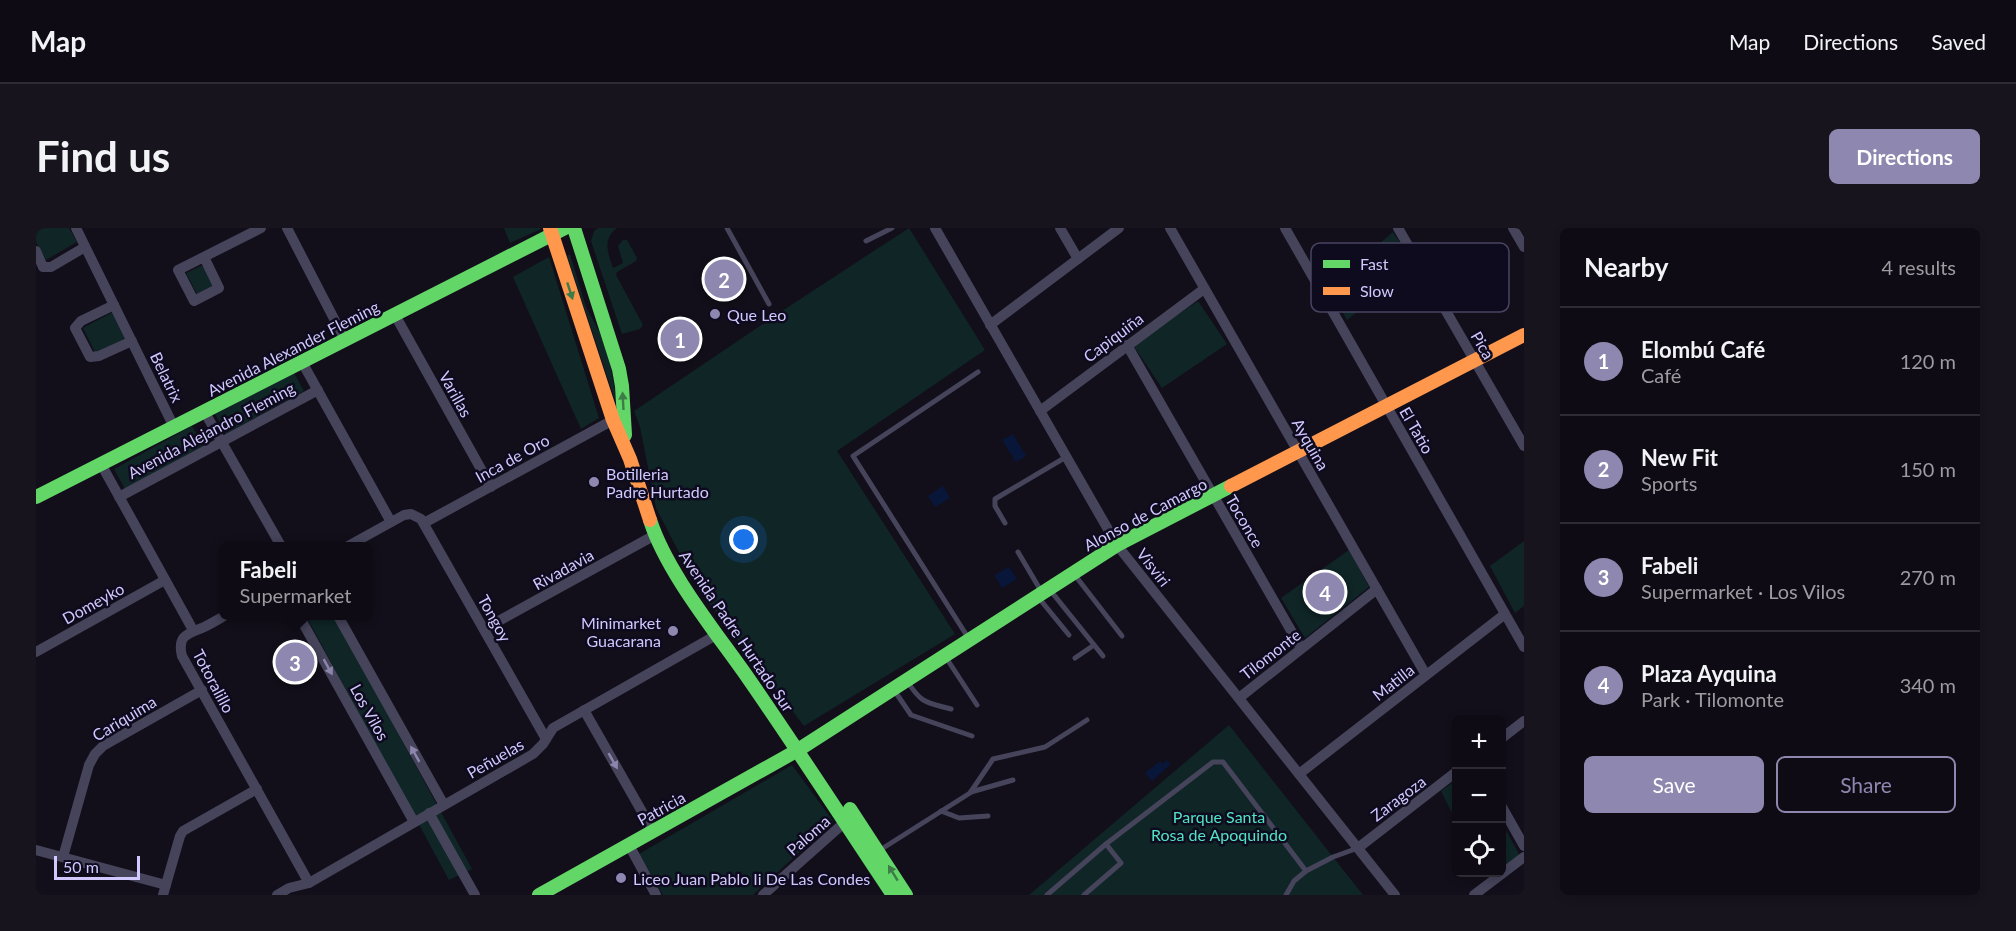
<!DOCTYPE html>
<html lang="en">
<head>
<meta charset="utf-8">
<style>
	:root { --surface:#0e0b14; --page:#17141d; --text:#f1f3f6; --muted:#9b9ba0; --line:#2e2b34; --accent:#8e87af }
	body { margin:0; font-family:Lato,sans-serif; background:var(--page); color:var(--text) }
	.controls { position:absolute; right:18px; bottom:18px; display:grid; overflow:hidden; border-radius:9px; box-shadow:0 3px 9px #0003 }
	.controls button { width:54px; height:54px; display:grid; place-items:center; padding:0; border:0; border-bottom:2px solid var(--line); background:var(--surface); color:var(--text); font:30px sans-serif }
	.scale { position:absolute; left:18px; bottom:15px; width:86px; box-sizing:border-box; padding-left:6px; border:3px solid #d1c8ff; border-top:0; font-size:16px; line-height:21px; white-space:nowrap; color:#d1c8ff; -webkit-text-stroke:4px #0f0b1e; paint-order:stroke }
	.you { position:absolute; left:708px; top:312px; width:21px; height:21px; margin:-15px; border:4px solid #fff; border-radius:50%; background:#1a73e8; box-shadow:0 0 0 9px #1a73e833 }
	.badge { display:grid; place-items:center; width:39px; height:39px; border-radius:50%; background:var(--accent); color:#fff; font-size:20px; font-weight:700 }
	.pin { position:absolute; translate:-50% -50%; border:3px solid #fff; box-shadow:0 2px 6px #0006 }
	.popup { position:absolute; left:183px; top:314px; width:153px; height:78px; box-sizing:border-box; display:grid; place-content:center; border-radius:9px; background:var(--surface); filter:drop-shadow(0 2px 4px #0005); font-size:20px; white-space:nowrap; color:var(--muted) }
	.popup b { font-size:22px; color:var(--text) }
	.popup::after { content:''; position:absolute; left:50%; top:100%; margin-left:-12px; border:12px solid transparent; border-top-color:var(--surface) }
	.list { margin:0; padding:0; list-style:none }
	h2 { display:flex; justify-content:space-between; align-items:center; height:78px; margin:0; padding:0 24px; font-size:26px }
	h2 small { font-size:20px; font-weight:400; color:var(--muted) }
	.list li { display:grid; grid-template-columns:39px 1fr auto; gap:18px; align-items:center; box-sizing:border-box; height:108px; padding:0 24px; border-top:2px solid var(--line) }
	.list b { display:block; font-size:22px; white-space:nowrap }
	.list p { margin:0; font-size:20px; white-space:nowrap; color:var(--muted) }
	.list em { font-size:20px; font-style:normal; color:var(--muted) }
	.actions { display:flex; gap:12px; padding:18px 24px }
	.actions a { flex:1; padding:14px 0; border:2px solid var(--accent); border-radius:9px; text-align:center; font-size:21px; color:var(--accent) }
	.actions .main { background:var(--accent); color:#fff }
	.icon { flex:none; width:33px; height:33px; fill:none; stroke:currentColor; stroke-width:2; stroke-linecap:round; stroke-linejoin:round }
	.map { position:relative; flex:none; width:1488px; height:667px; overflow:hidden; border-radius:9px }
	header { display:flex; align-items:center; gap:36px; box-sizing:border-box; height:84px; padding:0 30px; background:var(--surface); border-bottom:2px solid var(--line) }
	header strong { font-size:28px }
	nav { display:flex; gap:33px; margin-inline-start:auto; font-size:21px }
	.intro { display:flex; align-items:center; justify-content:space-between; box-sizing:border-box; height:144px; padding:0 36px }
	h1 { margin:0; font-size:42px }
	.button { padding:15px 27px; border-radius:9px; background:var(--accent); color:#fff; font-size:21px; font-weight:700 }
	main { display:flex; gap:36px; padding:0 36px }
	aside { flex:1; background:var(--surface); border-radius:9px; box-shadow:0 3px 9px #0003 }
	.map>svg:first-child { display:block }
</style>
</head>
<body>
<header>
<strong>Map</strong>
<nav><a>Map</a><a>Directions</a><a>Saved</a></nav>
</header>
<div class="intro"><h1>Find us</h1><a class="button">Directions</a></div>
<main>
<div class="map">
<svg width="1488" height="667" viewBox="0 0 1488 667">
	<rect width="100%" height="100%" fill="#120f1a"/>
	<!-- green -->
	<g fill="#0f2526">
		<polygon points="0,0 33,0 41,14 10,32 0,14"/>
		<polygon points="468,0 505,0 505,1 474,15"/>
		<path d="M 562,0 L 581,0 C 566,11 572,25 577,40 L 587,35 L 582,18 L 587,12 L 591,12 L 601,30 L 600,33 L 581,44 L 580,47 L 607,97 L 604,101 L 586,106 L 555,13 L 558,3 Z"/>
		<polygon points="873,0 949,122 801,223 919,406 768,498 662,361 620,280 604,199 598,183 746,83"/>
		<polygon points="1357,4 1378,38 1311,92 1293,59"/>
		<polygon points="534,26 550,79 571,118 582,181 531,28"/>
		<polygon points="513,29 563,190 545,201 477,49"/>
		<polygon points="167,37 177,57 161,66 150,45"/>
		<polygon points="1162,73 1191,116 1126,160 1097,117"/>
		<polygon points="77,84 90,110 60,126 47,100"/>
		<polygon points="257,143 268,163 190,206 179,186"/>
		<polygon points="156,198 167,218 89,261 78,241"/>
		<polygon points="1488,313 1488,378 1479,385 1454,338"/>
		<polygon points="1313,322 1333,359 1269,410 1245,370"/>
		<polygon points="270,388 298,388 436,641 413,652"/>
		<polygon points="1193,497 1327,667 993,667"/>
		<polygon points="756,537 797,593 717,667 627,667 603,626"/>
		<polygon points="1420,552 1420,593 1405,563"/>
		<polygon points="1466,595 1484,628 1466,641"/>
	</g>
	<!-- water -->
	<g fill="#081639">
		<polygon points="977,206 990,228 980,234 966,212"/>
		<polygon points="907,258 914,270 899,279 892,268"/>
		<polygon points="973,339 981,351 966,360 958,347"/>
		<polygon points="1131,532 1135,536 1116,553 1109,545 1124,533 1127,536"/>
	</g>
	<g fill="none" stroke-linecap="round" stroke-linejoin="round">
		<!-- lane -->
		<g stroke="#46445b" stroke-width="5">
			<polyline points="691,0 733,76"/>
			<polyline points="830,13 856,0"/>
			<polyline points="969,295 959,278 959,271 1030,229"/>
			<polyline points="982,324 1005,363"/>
			<polyline points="1038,346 1086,408"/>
			<polyline points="1014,362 1067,428"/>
			<polyline points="1002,369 1033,407"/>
			<polyline points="933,411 817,228 942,144"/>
			<polyline points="909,428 941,477"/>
			<polyline points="1039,430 1058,417"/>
			<path d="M 871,453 C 886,476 889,474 915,481"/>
			<polyline points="858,462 875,487 936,508"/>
			<polyline points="935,564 977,552"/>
			<polyline points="905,583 923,590 952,588"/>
			<polyline points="844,622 934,565 957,531 1009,519 1051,492"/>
			<polyline points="1270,643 1297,629 1322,620"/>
			<polyline points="1011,667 1070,616 1177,534 1187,534 1270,643 1258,653 1250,667"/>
			<polyline points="1048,667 1085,635 1070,616"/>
		</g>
		<!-- street -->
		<g stroke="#46445b" stroke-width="10">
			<polyline points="40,0 138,199"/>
			<polyline points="251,0 309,112"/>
			<polyline points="899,0 1081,317 1359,667"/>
			<polyline points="1024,0 1042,31"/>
			<polyline points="1134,0 1390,447"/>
			<polyline points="1249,0 1488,419"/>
			<polyline points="1362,0 1488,218"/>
			<polyline points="1477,0 1488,19"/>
			<polyline points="0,23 7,39 15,39 49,19"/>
			<polyline points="168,29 183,60 158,73 142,42 225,0"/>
			<polyline points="78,77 45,93 39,100 54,129 63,128 96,113"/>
			<polyline points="359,87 455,259"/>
			<polyline points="954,97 1083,0"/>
			<polyline points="1091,117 1265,420"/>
			<polyline points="266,134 355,294"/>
			<polyline points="168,183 245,318"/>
			<polyline points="1004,183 1168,61"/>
			<polyline points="65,236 157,402"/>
			<polyline points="83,269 282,162"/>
			<polyline points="388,295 577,192"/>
			<polyline points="312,318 368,287 375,286 385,291 510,511"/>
			<path d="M 188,388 C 181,392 173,397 166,400 C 151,406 141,408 146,428 L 273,655"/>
			<polyline points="263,388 378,594"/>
			<polyline points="302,388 408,577"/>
			<polyline points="448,401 619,307"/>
			<polyline points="0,424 129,352"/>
			<polyline points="1203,470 1341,361"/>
			<polyline points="548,482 617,603"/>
			<polyline points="1466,510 1488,493"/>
			<polyline points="1263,546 1469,386"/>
			<polyline points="1466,579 1488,618"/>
			<polyline points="393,585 439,667"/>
			<polyline points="593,617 620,667"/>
			<polyline points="1322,620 1420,544"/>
			<polyline points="0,622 130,657"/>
			<polyline points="27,629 53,537 59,526 67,518 166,462"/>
			<polyline points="127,667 144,608 147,603 221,561"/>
			<polyline points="241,667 253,660 273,655 497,526 507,516 517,500 682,406"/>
			<polyline points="727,667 809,594"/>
			<polyline points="1438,667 1488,629"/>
		</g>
		<!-- fast -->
		<g stroke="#63d668" stroke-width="14">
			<polyline points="538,0 583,141 586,158 589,207"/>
			<polyline points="0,269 529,0"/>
			<path d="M 614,292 C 631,345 680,404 712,450 C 762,522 809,595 857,667"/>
			<polyline points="814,581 870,667"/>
			<polyline points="503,667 762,522 1081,317 1195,258"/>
		</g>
		<!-- slow -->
		<g stroke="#ff974d" stroke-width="14">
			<polyline points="514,0 577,192 594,231 614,292"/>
			<polyline points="1195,258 1488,107"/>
		</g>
	</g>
	<!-- one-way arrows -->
	<defs><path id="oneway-solid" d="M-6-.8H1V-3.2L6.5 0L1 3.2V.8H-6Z" transform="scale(1.5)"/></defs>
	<g fill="#3d7b47">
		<use href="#oneway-solid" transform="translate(534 63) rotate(72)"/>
		<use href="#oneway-solid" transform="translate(587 173) rotate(-93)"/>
		<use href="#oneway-solid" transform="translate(857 645) rotate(-121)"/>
	</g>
	<g fill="#8c86ad">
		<use href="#oneway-solid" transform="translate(292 439) rotate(61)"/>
		<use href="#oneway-solid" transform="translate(379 526) rotate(-119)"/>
		<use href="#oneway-solid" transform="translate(577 533) rotate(60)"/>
	</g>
	<!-- markers -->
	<g fill="#8e87af" stroke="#0f0b1e" stroke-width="2">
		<circle cx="679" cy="86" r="6"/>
		<circle cx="558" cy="254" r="6"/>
		<circle cx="637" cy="403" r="6"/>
		<circle cx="585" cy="650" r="6"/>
	</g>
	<g text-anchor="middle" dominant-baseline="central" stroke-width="5" stroke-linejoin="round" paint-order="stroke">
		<!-- poi labels -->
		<g font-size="16" fill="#d1c8ff" stroke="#0f0b1e" text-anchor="start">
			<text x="691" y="86">Que Leo</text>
			<text x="570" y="245">Botilleria<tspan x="570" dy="18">Padre Hurtado</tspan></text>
			<text x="625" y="394" text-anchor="end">Minimarket<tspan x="625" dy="18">Guacarana</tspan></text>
			<text x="597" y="650">Liceo Juan Pablo Ii De Las Condes</text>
		</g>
		<!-- street labels -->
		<g font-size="16" fill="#d1c8ff" stroke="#0f0b1e">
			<text transform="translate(1077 109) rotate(-37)">Capiquiña</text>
			<text transform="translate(1447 117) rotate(60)">Pica</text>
			<text transform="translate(257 120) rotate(-27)">Avenida Alexander Fleming</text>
			<text transform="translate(131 149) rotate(64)">Belatrix</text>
			<text transform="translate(420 166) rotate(61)">Varillas</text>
			<text transform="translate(175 202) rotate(-28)">Avenida Alejandro Fleming</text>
			<text transform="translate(1381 202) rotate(60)">El Tatio</text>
			<text transform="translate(1275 216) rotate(60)">Ayquina</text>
			<text transform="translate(476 230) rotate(-29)">Inca de Oro</text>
			<text transform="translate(1109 286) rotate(-28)">Alonso de Camargo</text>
			<text transform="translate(1209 293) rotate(60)">Toconce</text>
			<text transform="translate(1118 339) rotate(52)">Visviri</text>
			<text transform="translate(527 341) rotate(-29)">Rivadavia</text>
			<text transform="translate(57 375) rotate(-29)">Domeyko</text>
			<text transform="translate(459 390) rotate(61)">Tongoy</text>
			<text transform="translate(701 403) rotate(56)">Avenida Padre Hurtado Sur</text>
			<text transform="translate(1234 426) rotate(-38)">Tilomonte</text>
			<text transform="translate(178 453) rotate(62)">Totoralillo</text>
			<text transform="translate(1357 454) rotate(-38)">Matilla</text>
			<text transform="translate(334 484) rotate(61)">Los Vilos</text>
			<text transform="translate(88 490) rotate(-31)">Cariquima</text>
			<text transform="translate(459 530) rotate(-30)">Peñuelas</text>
			<text transform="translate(1362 570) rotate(-37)">Zaragoza</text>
			<text transform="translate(625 580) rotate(-29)">Patricia</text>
			<text transform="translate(772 607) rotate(-41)">Paloma</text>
		</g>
		<!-- park labels -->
		<g font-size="16" fill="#50e3c6" stroke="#0f0b1e">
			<text x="1183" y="588">Parque Santa<tspan x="1183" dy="18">Rosa de Apoquindo</tspan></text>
		</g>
	</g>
	<!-- legend -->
	<rect x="1275" y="15" width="198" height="69" rx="9" fill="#0f0b1e" stroke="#494462" stroke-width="1.5"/>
	<rect x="1287" y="32" width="27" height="8" fill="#63d668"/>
	<rect x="1287" y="59" width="27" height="8" fill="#ff974d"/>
	<g font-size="16" fill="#d1c8ff">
		<text x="1324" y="42">Fast</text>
		<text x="1324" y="69">Slow</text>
	</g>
</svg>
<div class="controls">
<button>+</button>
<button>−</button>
<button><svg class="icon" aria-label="locate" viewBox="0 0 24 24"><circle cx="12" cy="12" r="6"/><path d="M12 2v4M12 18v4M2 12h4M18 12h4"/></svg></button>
</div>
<div class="scale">50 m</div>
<div class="you"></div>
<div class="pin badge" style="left:644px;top:111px">1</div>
<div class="pin badge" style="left:688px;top:51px">2</div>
<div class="pin badge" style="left:259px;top:434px">3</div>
<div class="popup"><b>Fabeli</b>Supermarket</div>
<div class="pin badge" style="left:1289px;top:364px">4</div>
</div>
<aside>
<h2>Nearby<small>4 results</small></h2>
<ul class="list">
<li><span class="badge">1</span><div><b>Elombú Café</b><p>Café</p></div><em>120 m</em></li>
<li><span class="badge">2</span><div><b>New Fit</b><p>Sports</p></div><em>150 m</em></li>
<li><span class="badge">3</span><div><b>Fabeli</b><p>Supermarket · Los Vilos</p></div><em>270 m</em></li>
<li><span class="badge">4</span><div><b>Plaza Ayquina</b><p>Park · Tilomonte</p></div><em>340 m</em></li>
</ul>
<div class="actions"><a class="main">Save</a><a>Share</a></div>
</aside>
</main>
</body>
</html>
